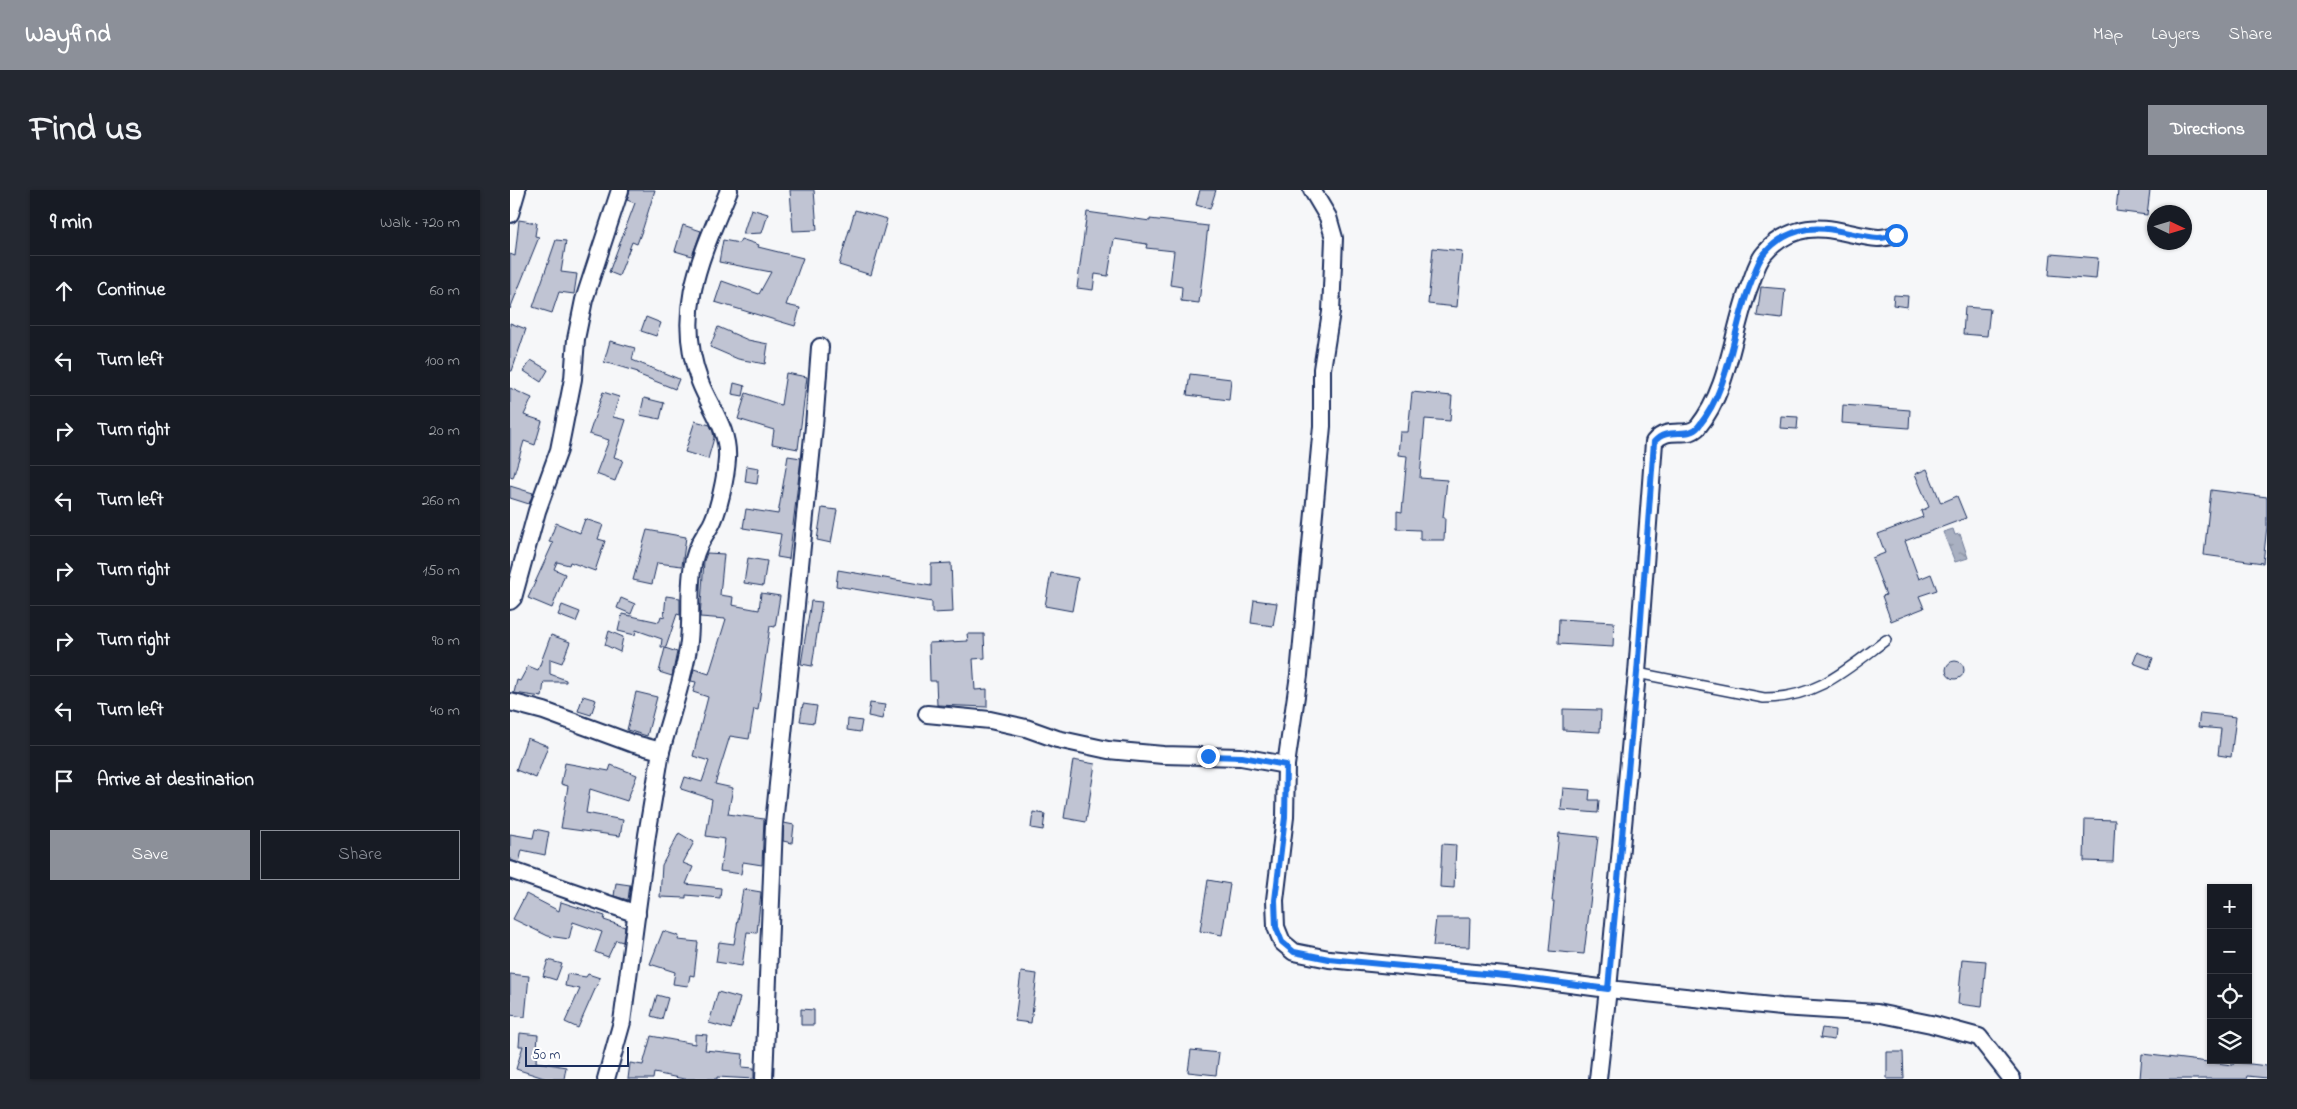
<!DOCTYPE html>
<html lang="en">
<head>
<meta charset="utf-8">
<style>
	:root { --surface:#171b24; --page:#242831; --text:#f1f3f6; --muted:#9ea1a6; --line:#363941; --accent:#8c9099 }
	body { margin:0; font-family:"Indie Flower",sans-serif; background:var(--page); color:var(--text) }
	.controls { position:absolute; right:15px; bottom:15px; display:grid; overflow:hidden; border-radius:0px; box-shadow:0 1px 4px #0004 }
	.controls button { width:45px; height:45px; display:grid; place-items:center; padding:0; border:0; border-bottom:1px solid var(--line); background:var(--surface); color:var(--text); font:25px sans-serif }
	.compass { position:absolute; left:1637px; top:15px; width:45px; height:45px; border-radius:50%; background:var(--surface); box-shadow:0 1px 4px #0004; rotate:94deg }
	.scale { position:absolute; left:15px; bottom:12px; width:104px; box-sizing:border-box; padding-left:5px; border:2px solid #1b2f5e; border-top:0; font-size:14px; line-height:18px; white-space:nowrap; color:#1b2f5e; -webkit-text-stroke:4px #fff; paint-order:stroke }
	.stop { position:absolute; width:15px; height:15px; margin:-11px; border:4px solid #1a73e8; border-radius:50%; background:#fff }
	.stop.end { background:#1a73e8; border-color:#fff; box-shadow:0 1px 5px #0008 }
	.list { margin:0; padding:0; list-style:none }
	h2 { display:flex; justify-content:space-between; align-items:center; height:65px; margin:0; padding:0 20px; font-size:21px }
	h2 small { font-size:16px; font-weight:400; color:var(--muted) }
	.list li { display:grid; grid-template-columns:32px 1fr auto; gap:15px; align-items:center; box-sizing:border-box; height:70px; padding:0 20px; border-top:1px solid var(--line) }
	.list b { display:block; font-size:19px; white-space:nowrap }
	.list em { font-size:16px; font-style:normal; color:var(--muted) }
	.actions { display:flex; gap:10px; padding:15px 20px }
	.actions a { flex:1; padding:11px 0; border:1px solid var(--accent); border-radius:0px; text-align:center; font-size:18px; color:var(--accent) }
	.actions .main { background:var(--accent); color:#fff }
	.icon { flex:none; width:28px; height:28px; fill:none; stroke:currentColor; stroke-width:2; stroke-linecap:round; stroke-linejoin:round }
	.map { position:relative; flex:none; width:1757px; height:889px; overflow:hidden; border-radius:0px }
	header { display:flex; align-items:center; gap:30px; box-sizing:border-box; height:70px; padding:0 25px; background:var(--accent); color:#fff }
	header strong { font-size:24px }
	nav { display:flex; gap:28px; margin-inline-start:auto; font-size:18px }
	.intro { display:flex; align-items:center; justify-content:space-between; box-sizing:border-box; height:120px; padding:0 30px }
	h1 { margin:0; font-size:35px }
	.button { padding:12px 22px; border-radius:0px; background:var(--accent); color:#fff; font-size:18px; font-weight:700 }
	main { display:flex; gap:30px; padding:0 30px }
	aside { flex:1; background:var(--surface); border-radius:0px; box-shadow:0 1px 4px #0004 }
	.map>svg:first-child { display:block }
</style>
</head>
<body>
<header>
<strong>Wayfind</strong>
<nav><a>Map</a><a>Layers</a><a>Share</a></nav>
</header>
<div class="intro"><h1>Find us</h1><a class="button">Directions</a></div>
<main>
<aside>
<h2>9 min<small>Walk · 720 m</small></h2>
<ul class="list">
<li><svg class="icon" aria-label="ahead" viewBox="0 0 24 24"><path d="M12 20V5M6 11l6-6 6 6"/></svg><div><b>Continue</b></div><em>60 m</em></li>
<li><svg class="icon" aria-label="left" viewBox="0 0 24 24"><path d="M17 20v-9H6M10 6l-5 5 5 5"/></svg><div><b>Turn left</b></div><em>100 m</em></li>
<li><svg class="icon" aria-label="right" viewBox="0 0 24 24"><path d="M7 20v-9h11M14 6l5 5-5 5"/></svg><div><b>Turn right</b></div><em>20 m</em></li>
<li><svg class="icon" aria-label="left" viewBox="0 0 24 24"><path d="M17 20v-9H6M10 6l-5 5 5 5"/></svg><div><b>Turn left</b></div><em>260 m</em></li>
<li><svg class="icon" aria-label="right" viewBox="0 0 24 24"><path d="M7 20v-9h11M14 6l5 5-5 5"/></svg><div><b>Turn right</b></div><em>150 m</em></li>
<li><svg class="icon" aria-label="right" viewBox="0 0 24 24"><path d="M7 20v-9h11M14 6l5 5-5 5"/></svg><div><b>Turn right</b></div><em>90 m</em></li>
<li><svg class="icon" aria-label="left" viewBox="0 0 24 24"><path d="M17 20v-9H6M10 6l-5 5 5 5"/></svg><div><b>Turn left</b></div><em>40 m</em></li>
<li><svg class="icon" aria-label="arrive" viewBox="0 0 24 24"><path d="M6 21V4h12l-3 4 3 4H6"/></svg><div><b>Arrive at destination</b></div></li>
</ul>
<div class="actions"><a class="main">Save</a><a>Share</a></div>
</aside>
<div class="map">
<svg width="1757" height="889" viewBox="0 0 1757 889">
	<defs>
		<pattern id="water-ripples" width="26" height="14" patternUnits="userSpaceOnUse" patternTransform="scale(1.25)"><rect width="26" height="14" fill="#a9b0c1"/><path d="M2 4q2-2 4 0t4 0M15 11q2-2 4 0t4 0" fill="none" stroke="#8990a0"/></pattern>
	</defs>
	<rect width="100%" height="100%" fill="#f6f7f9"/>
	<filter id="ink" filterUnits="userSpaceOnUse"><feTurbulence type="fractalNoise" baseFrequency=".02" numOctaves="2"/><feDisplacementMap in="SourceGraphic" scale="10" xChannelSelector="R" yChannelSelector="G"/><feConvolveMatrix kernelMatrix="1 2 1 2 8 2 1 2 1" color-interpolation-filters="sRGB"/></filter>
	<g filter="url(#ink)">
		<!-- water -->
		<polygon fill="url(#water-ripples)" stroke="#707c99" points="1443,339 1445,345 1450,344 1458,368 1445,372 1433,342"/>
		<!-- building -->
		<g fill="#c0c4d3" stroke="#1b2f5e">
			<polygon points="120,0 145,0 133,38 127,54 122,52 109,86 99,82 125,13 117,10"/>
			<polygon points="280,0 304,0 307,40 283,41"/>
			<polygon points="690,0 706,0 700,19 686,15"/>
			<polygon points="1608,0 1640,0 1637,25 1606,21"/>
			<polygon points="241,19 258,24 252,43 233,44"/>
			<polygon points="345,20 377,29 361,85 329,75"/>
			<polygon points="577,22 640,31 640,29 698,36 689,113 671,111 672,97 660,95 664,61 636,58 637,54 604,49 598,86 585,84 583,100 567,98"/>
			<polygon points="9,30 27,33 25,46 29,47 0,119 0,64 5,66"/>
			<polygon points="173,35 191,41 182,66 165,61"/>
			<polygon points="231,49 249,55 248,57 293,68 276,115 290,118 285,136 205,112 212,91 249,104 261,82 209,72 213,50 229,53"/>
			<polygon points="46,50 56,51 51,82 67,84 64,104 49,102 42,123 23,117"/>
			<polygon points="923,58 952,61 947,117 918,114"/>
			<polygon points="1541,64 1588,68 1586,89 1539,85"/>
			<polygon points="1251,97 1275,99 1272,129 1247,126"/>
			<polygon points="1384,105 1398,106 1397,117 1383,115"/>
			<polygon points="1455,117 1480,119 1477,146 1453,144"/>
			<polygon points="136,127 151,133 146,146 131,141"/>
			<polygon points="0,133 16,139 2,181 0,181"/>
			<polygon points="208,137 238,150 258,154 255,174 228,169 200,157"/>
			<polygon points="100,151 125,158 122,170 169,189 165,199 127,184 128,182 94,172"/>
			<polygon points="21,170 38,180 31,192 14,181"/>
			<polygon points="276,183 297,187 288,259 262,254 264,240 228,229 236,203 271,215"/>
			<polygon points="680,184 721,189 719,210 677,205"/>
			<polygon points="224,193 235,196 233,206 222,204"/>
			<polygon points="0,198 22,208 14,225 32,231 25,255 14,251 3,288 0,287"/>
			<polygon points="93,202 109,207 103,227 116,230 104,267 113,270 105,291 86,284 99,250 79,244"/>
			<polygon points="902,202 942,206 940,231 915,229 910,288 937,290 933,328 935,328 934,350 910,350 910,340 887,339 887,321 892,322 897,266 888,265 890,242 898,242"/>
			<polygon points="134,208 154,213 150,229 130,225"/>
			<polygon points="1333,215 1400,220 1399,238 1332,233"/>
			<polygon points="1271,226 1288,227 1287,239 1270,238"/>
			<polygon points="185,231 200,235 203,242 204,248 198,269 175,262"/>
			<polygon points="278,266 291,268 279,369 267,367 271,344 233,338 236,319 268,324"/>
			<polygon points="237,276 249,278 247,294 235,292"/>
			<polygon points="1417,279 1431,313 1447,306 1456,328 1395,351 1409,389 1421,384 1427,400 1409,406 1414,418 1381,431 1372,406 1376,405 1362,368 1375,363 1368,344 1413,327 1411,321 1419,317 1405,284"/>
			<polygon points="0,296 23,303 19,314 0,308"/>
			<polygon points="1701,300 1757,307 1757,336 1753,373 1694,365"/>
			<polygon points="312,318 327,320 321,353 307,350"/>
			<polygon points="75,329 93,335 88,349 95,351 85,381 60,372 59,375 47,372 44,379 55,384 42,418 18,408 43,353 39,352 46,333 70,343"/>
			<polygon points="137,340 176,347 172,376 147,373 142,394 123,390"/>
			<polygon points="197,363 214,364 210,405 223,407 222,415 249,420 251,403 270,406 265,437 260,436 248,520 244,519 239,549 220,546 205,594 223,598 218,624 254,629 252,675 233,672 231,684 210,681 215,649 196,646 202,609 171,599 175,587 192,592 199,571 183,566 198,507 183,502 186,492 181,491 184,479 199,484 216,429 190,427 194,371"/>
			<polygon points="238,368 257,371 253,396 234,393"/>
			<polygon points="441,373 443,422 422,423 422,412 326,396 328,380 421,396 421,374"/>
			<polygon points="541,383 568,388 562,421 535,416"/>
			<polygon points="156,406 170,408 170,425 167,424 156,457 151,457 152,449 126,440 125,445 108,441 112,424 149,432 151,426 154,427"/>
			<polygon points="111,408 125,414 121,424 107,418"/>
			<polygon points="744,410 767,413 763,436 741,433"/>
			<polygon points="301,411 312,412 302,476 291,474"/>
			<polygon points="52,415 70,422 66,432 48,425"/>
			<polygon points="1049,429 1104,432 1103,457 1048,454"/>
			<polygon points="99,441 113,447 110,462 95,455"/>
			<polygon points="457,444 474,444 475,468 463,469 465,500 477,499 477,517 427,515 426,491 420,491 419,453 458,451"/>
			<polygon points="41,445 60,452 52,473 40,469 40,484 56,490 56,492 34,492 32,507 4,503 7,490 10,491 18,476 28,480"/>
			<polygon points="155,458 167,462 162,486 149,482"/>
			<polygon points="1627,462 1643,468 1639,479 1623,473"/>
			<circle cx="1445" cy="480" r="9"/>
			<polygon points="126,502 147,507 137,546 117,540"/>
			<polygon points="73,506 86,510 81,525 68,521"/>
			<polygon points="360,513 375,515 372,529 358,526"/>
			<polygon points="293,514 307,516 304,533 290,531"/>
			<polygon points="1053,519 1091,520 1090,542 1053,540"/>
			<polygon points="1690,523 1726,527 1721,567 1708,565 1711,539 1688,537"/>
			<polygon points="338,529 352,531 350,542 337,540"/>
			<polygon points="17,548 38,556 26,588 6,580"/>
			<polygon points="563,570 585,574 576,632 554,628"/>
			<polygon points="55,573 99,581 101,575 127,585 117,611 80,599 76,623 113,630 110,646 51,638 58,596 51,594"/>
			<polygon points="1053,598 1080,600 1079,610 1089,610 1088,623 1051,620"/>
			<polygon points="523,622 535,624 533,640 521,638"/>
			<polygon points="1575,629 1605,630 1603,672 1574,671"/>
			<polygon points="274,633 284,635 282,653 273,651"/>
			<polygon points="25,639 39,642 35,665 12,660 9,673 0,670 0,644 23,648"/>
			<polygon points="169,643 184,652 173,673 183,677 176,694 211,698 210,708 176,705 176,708 150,707 152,675"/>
			<polygon points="1049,643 1088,647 1074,764 1039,761 1044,711 1042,711"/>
			<polygon points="932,654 946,655 944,698 930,697"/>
			<polygon points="698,690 720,694 712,745 690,741"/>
			<polygon points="106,693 120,695 118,710 104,706"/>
			<polygon points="233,699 251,702 247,743 237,742 232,776 206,772 209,752 224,754"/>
			<polygon points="16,704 49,721 51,712 95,726 94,730 115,737 113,752 106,750 98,767 85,762 92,742 63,732 59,749 38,746 3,729"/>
			<polygon points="926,728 960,728 959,757 923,756"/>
			<polygon points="153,741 169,746 168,750 188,752 184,786 180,785 178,796 163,794 165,782 140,774"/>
			<polygon points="1452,769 1476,771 1472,817 1448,814"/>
			<polygon points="38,770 52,774 46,790 33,786"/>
			<polygon points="511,782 527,784 521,833 505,831"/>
			<polygon points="0,784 19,786 15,827 0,825"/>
			<polygon points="57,784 76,787 78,784 90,788 68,838 55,832 70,799 55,796"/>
			<polygon points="208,802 230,808 221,839 199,833"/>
			<polygon points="147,805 158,808 152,829 141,826"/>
			<polygon points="291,819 304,820 304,835 291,835"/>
			<polygon points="1312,838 1325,840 1324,850 1310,848"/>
			<polygon points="10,843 28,845 26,872 56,877 54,889 37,889 6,879 13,856 9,856"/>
			<polygon points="185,844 197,845 195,860 233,864 232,877 244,878 244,889 207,887 207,889 174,889 144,883 143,889 118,889 120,873 133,875 141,846 185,854"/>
			<polygon points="681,860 709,863 706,885 678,882"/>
			<polygon points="1377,862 1393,862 1394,889 1377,889"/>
			<polygon points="1632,864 1723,875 1724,872 1757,876 1757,888 1737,886 1736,889 1630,889"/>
		</g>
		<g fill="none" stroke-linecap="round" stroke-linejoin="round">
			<defs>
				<path id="service" d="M 1127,483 L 1254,508 C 1307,508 1336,480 1376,450"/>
				<g id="minor">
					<polyline points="802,0 818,27 824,48 823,74 821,122 812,179 812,236 789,485 776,575 775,627 765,710 766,737 772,752 784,762 819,769 1006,787 1098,799 1088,889"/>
					<polyline points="0,24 7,0"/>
					<path d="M 1386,45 C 1380,46 1374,48 1368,48 C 1342,46 1314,33 1289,41 C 1275,45 1263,53 1254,64 C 1247,72 1244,85 1240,95 C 1222,140 1220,198 1188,237 C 1177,249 1157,235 1144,252 L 1127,483 L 1098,799 L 1271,817 L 1367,823 L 1421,834 L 1469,847 L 1502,889"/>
					<polyline points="0,411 3,408 27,321 49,260 63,189 66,149 74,110 110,0"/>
					<polyline points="0,512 34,521 121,553 151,561 137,645 112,832 96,889"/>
					<polyline points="417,524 480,530 516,538 547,549 598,560 653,565 731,567 776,575"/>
					<path d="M 151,561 C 160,528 172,493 178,459 C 183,429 177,398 184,369 C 187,356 194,346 201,335 C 209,320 216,286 217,269 C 219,239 200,218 190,192 C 163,121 192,65 219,0"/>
					<polyline points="0,680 127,724"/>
					<polyline points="254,889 264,634 304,236 310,157"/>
				</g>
			</defs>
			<!-- service casing -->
			<use href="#service" stroke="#1b2f5e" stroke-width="12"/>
			<!-- minor casing -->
			<use href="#minor" stroke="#1b2f5e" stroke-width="20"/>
			<!-- service -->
			<use href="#service" stroke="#fff" stroke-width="9"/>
			<!-- minor -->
			<use href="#minor" stroke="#fff" stroke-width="16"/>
		</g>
	</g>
	<g fill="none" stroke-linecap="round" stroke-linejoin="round" filter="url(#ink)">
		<!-- route -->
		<path stroke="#1a73e8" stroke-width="6" d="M 698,566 L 732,567 L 776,575 L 775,627 L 765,710 L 766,737 L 772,752 L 784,762 L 819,769 L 1006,787 L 1098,799 L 1127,483 L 1144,252 C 1157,236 1178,249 1188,237 C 1221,197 1222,141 1240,95 C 1244,85 1247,72 1254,64 C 1263,53 1275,45 1289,41 C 1314,33 1342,46 1368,48 C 1374,48 1380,46 1386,45"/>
	</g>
</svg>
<div class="controls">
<button>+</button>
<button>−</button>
<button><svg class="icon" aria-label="locate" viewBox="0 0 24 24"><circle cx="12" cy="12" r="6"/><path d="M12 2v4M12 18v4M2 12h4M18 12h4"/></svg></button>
<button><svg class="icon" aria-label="layers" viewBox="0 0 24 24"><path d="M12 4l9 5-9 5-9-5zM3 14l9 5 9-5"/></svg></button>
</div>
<svg class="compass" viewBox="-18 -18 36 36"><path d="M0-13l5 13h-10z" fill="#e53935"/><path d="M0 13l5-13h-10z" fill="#9ea1a6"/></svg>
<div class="scale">50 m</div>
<div class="stop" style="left:1386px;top:45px"></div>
<div class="stop end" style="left:698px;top:566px"></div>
</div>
</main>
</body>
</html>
